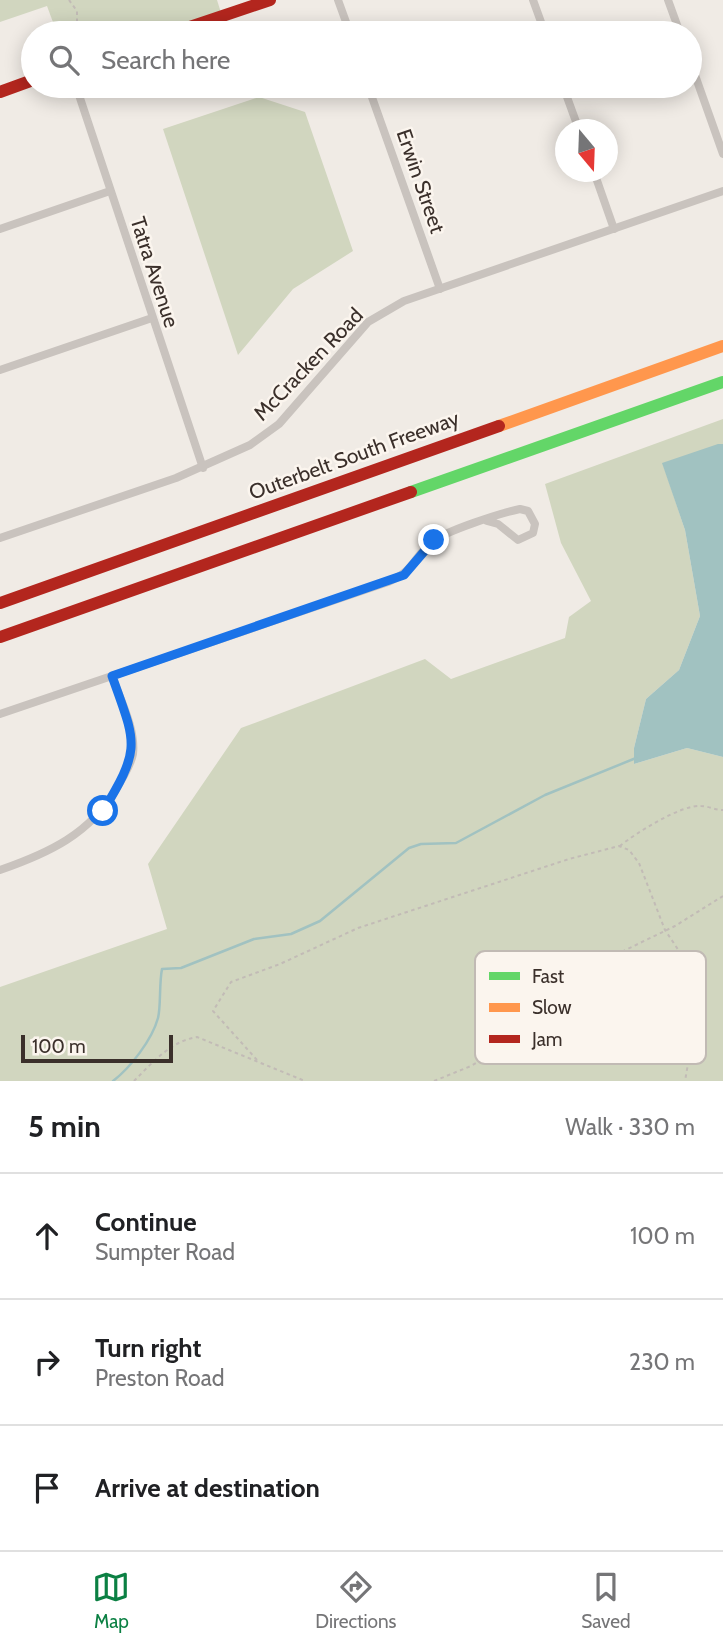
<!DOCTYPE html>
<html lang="en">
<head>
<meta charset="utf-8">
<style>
	:root { --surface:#fff; --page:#f2f2f2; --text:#202124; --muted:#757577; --line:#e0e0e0; --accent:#0b8043 }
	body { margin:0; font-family:Cabin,sans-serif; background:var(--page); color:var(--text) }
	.compass { position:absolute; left:555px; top:119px; width:63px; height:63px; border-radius:50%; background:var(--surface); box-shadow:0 4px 18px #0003; rotate:161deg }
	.scale { position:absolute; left:21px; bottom:18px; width:152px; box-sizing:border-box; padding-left:7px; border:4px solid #3b302b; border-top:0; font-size:19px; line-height:24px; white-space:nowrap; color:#3b302b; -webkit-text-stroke:5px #fbf5ee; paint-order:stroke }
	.stop { position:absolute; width:21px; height:21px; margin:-16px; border:5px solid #1a73e8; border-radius:50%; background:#fff }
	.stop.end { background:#1a73e8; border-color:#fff; box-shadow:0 2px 7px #0008 }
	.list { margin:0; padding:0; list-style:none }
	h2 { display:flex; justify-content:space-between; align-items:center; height:91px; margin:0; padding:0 28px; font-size:30px }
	h2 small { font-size:23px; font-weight:400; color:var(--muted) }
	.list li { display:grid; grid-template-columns:46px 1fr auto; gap:21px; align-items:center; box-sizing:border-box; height:126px; padding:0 28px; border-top:2px solid var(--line) }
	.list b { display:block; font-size:26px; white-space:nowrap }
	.list p { margin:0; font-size:23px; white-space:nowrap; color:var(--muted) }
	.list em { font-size:23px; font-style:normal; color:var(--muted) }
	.icon { flex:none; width:38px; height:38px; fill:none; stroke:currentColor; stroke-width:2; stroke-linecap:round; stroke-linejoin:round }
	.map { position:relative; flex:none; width:723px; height:1081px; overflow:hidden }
	.search { position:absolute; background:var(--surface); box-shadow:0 4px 18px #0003; left:21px; right:21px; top:21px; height:77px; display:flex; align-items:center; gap:18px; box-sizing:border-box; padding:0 24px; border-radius:38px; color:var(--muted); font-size:26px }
	.sheet { height:469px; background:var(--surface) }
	nav { display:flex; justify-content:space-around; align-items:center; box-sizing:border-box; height:98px; border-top:2px solid var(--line); background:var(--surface); font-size:19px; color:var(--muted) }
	nav a { display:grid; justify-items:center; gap:4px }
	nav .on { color:var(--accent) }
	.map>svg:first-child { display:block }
</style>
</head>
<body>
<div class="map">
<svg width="723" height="1081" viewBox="0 0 723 1081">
	<rect width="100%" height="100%" fill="#f0ebe5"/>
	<!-- green -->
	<g fill="#d1d6bf">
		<polygon points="0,0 217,0 222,16 172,33 57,33 47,6 0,22"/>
		<polygon points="259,97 305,112 353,251 293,289 238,355 163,129"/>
		<polygon points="723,419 723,444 663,464 685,530 700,616 679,670 646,699 634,748 634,764 687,748 723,757 723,1081 0,1081 0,987 167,929 148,864 241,728 425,659 451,679 565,638 569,617 591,601 561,543 545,484"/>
	</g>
	<!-- water -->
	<polygon fill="#a1c2c1" points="718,444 723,444 723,757 687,748 634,764 634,748 646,699 679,670 700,616 685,530 662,463"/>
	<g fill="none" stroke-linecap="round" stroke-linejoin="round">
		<!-- stream -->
		<path stroke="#a1c2c1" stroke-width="2.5" d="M 113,1081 C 130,1068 152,1040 158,1018 C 161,1007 159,984 162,969 L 181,968 L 254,939 L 291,934 L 320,921 L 409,848 L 421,844 L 456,843 L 545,795 L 636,758"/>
		<!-- path -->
		<g stroke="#c2bbb6" stroke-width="2" stroke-dasharray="3.5 3.5" stroke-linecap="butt">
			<polyline points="69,0 77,11 77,33"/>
			<path d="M 620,846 C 634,834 682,804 701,806 C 708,806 715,810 723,810"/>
			<polyline points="257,1060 213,1011 231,982 280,964 358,928 569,859 619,846 629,850 639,863 665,930 685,960 691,976 694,1029 685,1081"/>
			<path d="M 134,1081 C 152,1063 171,1041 197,1037 L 305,1081"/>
			<polyline points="434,1081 471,1066 493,1053 560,987 609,958 675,926 723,896"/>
		</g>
		<!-- street -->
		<g stroke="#c9c3be" stroke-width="8">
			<polyline points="338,0 350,33"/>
			<polyline points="533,0 545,33"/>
			<polyline points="668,0 680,33"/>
			<polyline points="690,61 723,154"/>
			<polyline points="76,86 203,468"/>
			<polyline points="368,86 440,289"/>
			<polyline points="563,86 579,130"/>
			<polyline points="594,172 614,229"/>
			<polyline points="0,229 110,191"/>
			<polyline points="0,370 152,318"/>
			<polyline points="0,538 176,478 250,445 279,424 368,322 404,301 723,191"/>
			<path d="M 0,714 L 388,582 C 416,570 412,558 432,542 C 445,531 501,513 520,509 L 528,511 L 535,524 L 533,533 L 518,540 L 498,524 L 487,521"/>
			<path d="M 0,870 C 49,853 90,834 117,788 C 122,779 131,765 133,754 C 136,729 120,699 112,676"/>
		</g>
		<!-- fast -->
		<polyline stroke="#63d668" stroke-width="12" points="411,492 723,382"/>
		<!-- slow -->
		<polyline stroke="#ff974d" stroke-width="12" points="499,426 723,346"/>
		<!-- jam -->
		<g stroke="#b3261e" stroke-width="12">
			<polyline points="172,33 270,0"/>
			<polyline points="0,92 33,80"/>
			<polyline points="0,603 499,426"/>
			<polyline points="0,637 411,492"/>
		</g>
	</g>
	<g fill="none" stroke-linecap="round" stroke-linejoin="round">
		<!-- route -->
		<path stroke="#1a73e8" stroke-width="9" d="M 103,811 C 142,747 136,744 112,676 L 404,575 L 434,540"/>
	</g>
	<g text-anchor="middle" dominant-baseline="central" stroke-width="5" stroke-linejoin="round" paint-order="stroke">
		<!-- street labels -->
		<g font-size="21" fill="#3b302b" stroke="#fbf5ee">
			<text transform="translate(421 181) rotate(71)">Erwin Street</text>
			<text transform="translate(155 272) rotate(72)">Tatra Avenue</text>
			<text transform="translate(308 364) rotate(-46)">McCracken Road</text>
			<text transform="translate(354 455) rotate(-20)">Outerbelt South Freeway</text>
		</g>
	</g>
	<!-- legend -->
	<rect x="475" y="951" width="231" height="113" rx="10" fill="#fbf5ee" stroke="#c1bab4" stroke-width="2"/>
	<rect x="489" y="972" width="31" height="8" fill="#63d668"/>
	<rect x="489" y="1003" width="31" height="9" fill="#ff974d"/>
	<rect x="489" y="1035" width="31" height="8" fill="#b3261e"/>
	<g font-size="19" fill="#3b302b">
		<text x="532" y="983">Fast</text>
		<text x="532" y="1014">Slow</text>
		<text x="532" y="1046">Jam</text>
	</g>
</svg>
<svg class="compass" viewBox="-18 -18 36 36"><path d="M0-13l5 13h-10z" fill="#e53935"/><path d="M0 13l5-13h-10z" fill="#757577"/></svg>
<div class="scale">100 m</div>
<div class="stop" style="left:103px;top:811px"></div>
<div class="stop end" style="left:434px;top:540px"></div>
<div class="search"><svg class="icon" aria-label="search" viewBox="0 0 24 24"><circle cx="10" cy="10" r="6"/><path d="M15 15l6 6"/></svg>Search here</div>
</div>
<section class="sheet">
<h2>5 min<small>Walk · 330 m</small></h2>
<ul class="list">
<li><svg class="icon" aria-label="ahead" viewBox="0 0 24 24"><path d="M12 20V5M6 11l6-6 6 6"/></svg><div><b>Continue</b><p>Sumpter Road</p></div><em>100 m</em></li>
<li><svg class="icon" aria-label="right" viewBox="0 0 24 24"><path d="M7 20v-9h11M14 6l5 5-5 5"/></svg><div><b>Turn right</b><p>Preston Road</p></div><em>230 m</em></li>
<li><svg class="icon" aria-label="arrive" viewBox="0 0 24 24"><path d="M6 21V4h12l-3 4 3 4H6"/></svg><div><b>Arrive at destination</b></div></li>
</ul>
</section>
<nav>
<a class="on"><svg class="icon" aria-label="map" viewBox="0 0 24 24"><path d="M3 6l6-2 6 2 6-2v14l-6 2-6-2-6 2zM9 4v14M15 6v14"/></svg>Map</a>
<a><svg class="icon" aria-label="directions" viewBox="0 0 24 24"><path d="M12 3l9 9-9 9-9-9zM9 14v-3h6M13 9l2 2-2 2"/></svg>Directions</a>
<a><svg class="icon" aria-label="saved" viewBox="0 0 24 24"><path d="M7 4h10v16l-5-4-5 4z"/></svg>Saved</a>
</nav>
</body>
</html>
